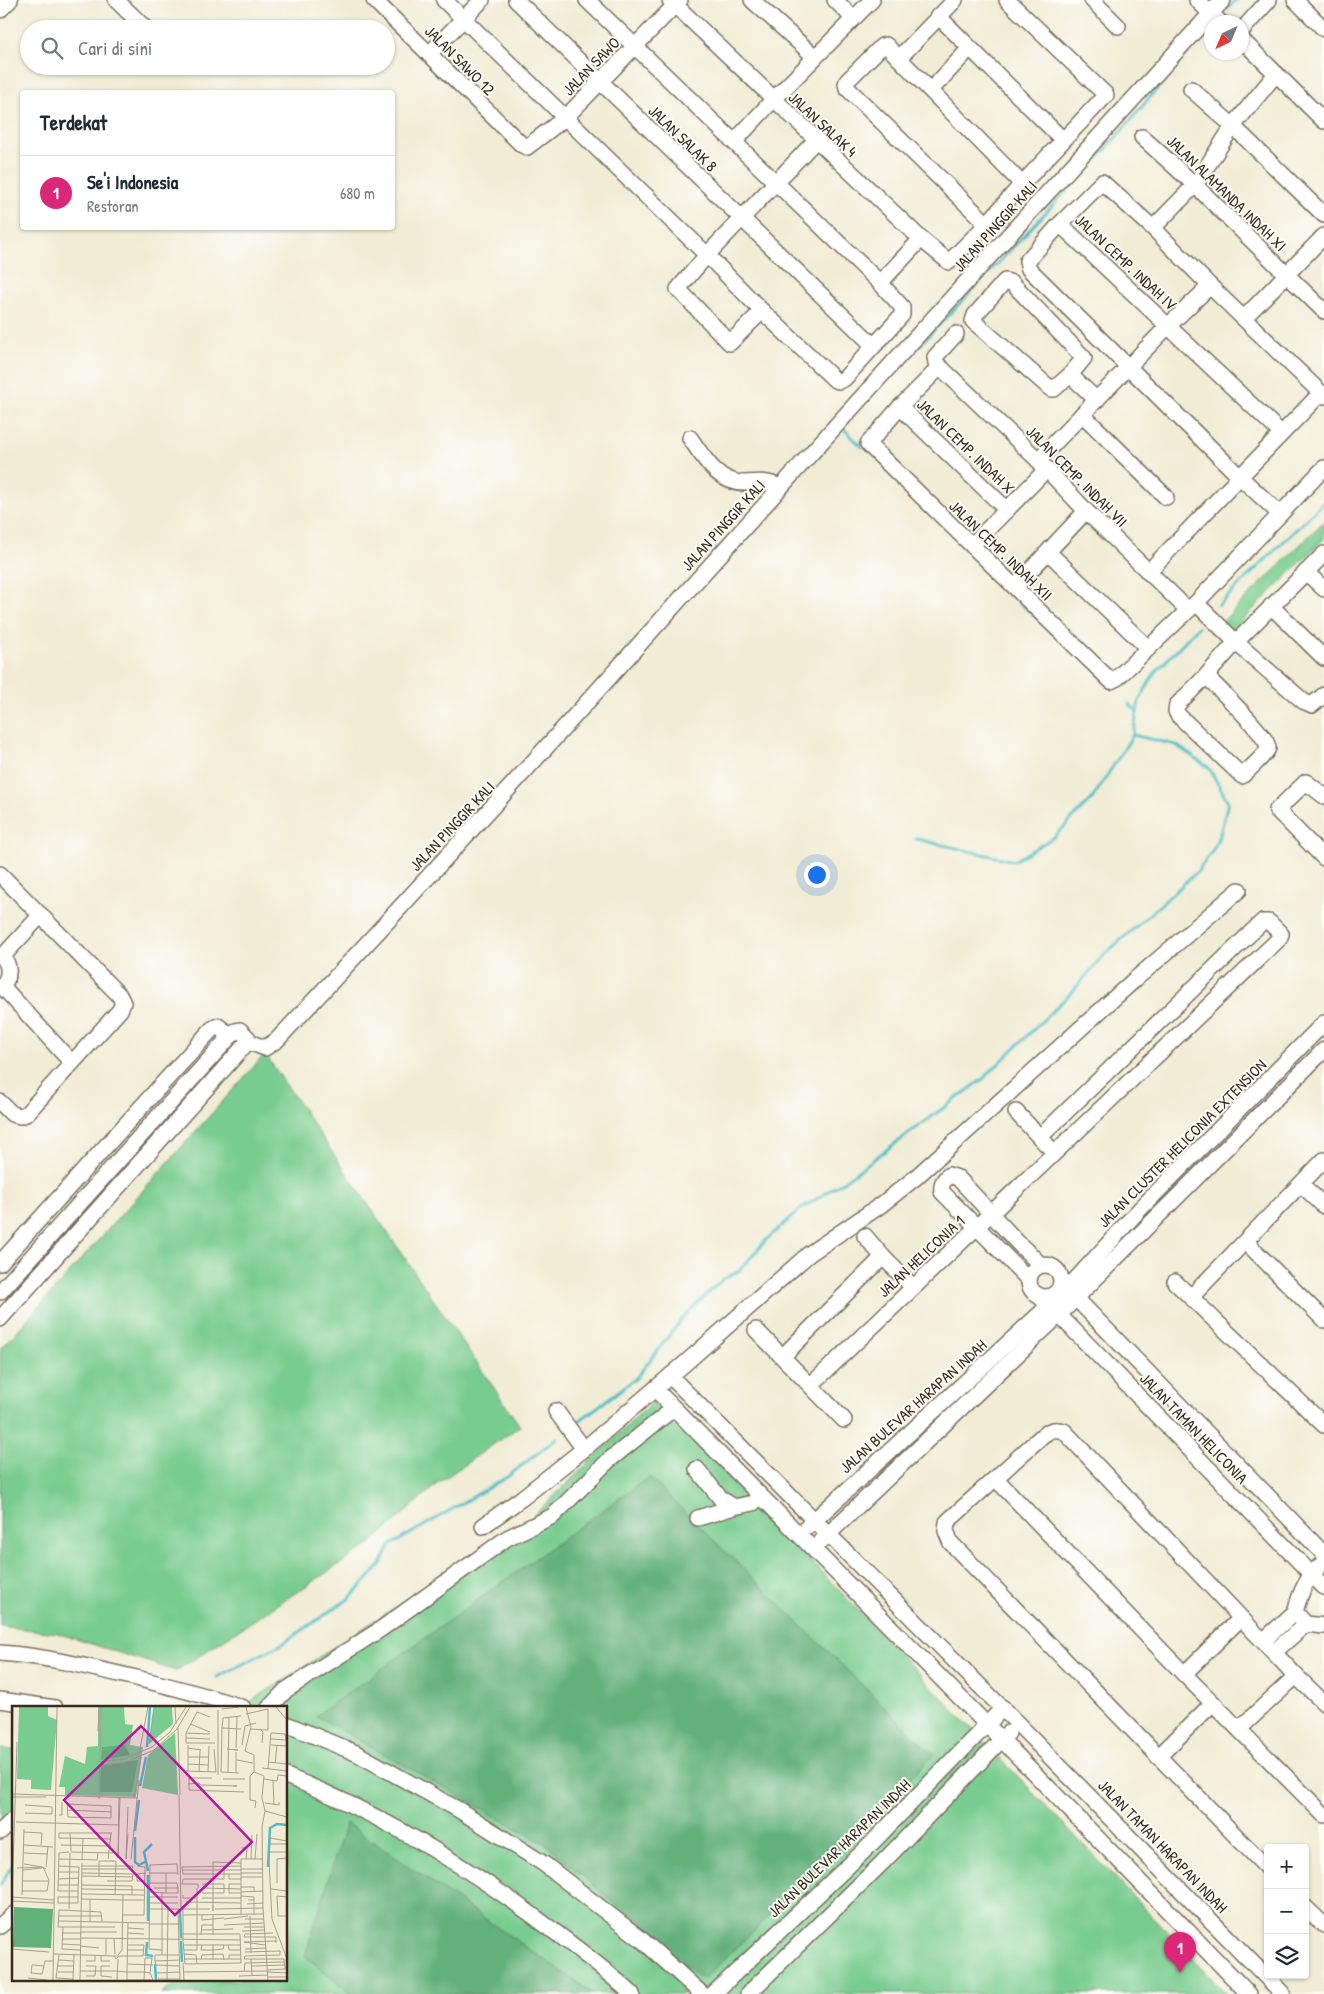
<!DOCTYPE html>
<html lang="id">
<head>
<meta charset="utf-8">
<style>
	:root { --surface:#fff; --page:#f2f2f3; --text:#1f2937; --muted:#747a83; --line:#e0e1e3; --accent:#db2777 }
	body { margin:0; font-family:"Patrick Hand",sans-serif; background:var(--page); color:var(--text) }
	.controls { position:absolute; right:15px; bottom:15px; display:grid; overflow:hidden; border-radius:5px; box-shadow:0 1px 4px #0004 }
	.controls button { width:45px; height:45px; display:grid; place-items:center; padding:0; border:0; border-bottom:1px solid var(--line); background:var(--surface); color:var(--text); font:25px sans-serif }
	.compass { position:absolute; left:1204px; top:15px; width:45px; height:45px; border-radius:50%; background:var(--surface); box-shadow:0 1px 4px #0004; rotate:224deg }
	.you { position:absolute; left:816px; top:874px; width:18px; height:18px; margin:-12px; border:4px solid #fff; border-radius:50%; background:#1a73e8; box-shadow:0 0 0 8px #1a73e833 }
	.badge { display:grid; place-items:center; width:32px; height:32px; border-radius:50%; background:var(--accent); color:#fff; font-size:16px; font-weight:700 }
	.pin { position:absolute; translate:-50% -41px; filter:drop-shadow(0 1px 2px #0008) }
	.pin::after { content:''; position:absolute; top:26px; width:18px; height:15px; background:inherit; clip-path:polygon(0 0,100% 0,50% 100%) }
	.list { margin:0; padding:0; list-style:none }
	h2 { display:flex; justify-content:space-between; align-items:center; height:65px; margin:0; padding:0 20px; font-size:21px }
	h2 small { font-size:16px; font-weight:400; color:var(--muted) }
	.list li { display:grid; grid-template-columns:32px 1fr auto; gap:15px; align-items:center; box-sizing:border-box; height:75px; padding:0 20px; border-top:1px solid var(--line) }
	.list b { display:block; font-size:19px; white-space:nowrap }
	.list p { margin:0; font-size:16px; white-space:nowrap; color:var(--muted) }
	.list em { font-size:16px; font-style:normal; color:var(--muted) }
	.icon { flex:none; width:28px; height:28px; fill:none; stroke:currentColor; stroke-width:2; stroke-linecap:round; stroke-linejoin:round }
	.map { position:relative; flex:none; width:1324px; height:1994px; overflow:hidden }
	.search { position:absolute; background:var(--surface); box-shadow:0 1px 4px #0004; left:20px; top:20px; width:375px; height:55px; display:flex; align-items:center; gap:12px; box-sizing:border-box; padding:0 18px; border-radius:28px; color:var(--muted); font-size:19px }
	.panel { position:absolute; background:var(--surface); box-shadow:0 1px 4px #0004; left:20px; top:90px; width:375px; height:140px; border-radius:5px }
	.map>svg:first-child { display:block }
</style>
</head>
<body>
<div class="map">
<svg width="1324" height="1994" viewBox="0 0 1324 1994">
	<rect width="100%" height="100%" fill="#fdfcf7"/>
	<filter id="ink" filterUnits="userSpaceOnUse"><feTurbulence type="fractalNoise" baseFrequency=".02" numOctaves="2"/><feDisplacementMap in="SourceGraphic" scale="10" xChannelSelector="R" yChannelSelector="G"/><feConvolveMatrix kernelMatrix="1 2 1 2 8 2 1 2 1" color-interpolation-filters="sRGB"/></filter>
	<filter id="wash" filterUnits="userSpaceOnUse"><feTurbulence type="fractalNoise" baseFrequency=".0096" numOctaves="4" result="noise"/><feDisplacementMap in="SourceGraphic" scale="20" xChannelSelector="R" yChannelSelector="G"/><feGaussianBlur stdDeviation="1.12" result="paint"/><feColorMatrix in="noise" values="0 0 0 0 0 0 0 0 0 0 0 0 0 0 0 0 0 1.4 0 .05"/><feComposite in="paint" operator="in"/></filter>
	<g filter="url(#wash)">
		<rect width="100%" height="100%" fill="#f1ecd5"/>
		<!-- green -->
		<g fill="#79cc8f" stroke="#5a7b56">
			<polygon points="1324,521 1324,539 1228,635 1218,626"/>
			<polygon points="265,1054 520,1426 438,1483 369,1545 176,1671 57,1633 0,1626 0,1350"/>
			<polygon points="655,1399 1227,1994 162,1994 179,1980 286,1980 286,1708 244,1708 250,1702 530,1519"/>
			<polygon points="0,1749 14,1750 14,1814 0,1826"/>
		</g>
		<!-- forest -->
		<g fill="#62b07a" stroke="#4e6d4c">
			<polygon points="649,1477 934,1755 703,1980 547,1845 316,1716"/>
			<polygon points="346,1823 594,1994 352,1994 305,1956"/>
		</g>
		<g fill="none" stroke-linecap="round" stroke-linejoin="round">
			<!-- stream -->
			<g stroke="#4fbdc7" stroke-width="3">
				<polyline points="1228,9 1236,0"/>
				<polyline points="903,363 1107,148 1204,33"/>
				<polyline points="842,427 862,447"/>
				<polyline points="978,562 1053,634"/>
				<polyline points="1219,605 1324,502"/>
				<polyline points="1129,704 1137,711"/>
				<polyline points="916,839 1014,861 1054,837 1092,799 1133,735 1139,701 1154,674 1198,627"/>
				<polyline points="579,1421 636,1378 686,1314 723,1279 739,1271 766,1240 802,1208 840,1184 983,1079 1072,992 1104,955 1197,872 1213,850 1221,831 1228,802 1209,768 1176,745 1133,735"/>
				<polyline points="217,1677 282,1644 350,1598 380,1566 391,1545 507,1477 557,1438"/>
				<polyline points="0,1884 14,1864"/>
			</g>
		</g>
	</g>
	<g filter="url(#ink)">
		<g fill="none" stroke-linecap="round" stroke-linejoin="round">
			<defs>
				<g id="minor">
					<polyline points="116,0 146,29"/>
					<polyline points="374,0 522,145 527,147 565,118 680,0"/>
					<polyline points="444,0 707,255 762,311 835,380 839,381 844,379 902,315 902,307 880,283 587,0"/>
					<polyline points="516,0 873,345"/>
					<polyline points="670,0 921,239 949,262 987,224 1022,184 1106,95 1007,0"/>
					<polyline points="752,0 815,57"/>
					<polyline points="835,0 853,18"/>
					<polyline points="1092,0 1118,26"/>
					<polyline points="1197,0 1220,22"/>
					<polyline points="1295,0 1324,29"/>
					<polyline points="0,10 10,0"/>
					<polyline points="938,16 1063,140"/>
					<polyline points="1242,30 1269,0"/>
					<polyline points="1242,40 1324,121"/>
					<polyline points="429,54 482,0"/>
					<polyline points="899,58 955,0"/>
					<polyline points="1191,89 1233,126 1324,215"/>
					<polyline points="931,90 970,48"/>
					<polyline points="1142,137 1195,185 1324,311"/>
					<polyline points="735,141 773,100 872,0"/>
					<polyline points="987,224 847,88 846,84 847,81 882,46 886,45 1022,184"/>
					<polyline points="1060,224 1281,433"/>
					<polyline points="1153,228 1195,185 1233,126 1275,75"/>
					<polygon points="1005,281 1012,283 1084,358 1070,375 1054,389 1051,389 973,321 975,315"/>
					<polyline points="880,283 921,239"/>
					<polyline points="1210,286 1153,228 1102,182 1060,224 1027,261 1029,269 1240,477 1280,514"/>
					<polyline points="762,311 730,343 678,289 707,255 816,140"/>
					<polyline points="1244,318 1324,236"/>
					<polyline points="956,334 935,357 936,363 1038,460 1086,511 1188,610"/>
					<polyline points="940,367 900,407 868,444 1111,681 1117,678 1196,603 1324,468"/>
					<polyline points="1070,375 1097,400"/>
					<polyline points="900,407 1007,510"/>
					<polyline points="1082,414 1166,497"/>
					<path d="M 690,438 C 704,458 718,484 746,483 C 760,482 767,481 780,487"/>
					<polyline points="1038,460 1168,326 1210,286 1324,396"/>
					<polyline points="972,545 1047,469"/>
					<polyline points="1048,552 1148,648"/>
					<polyline points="1148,572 1321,393"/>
					<polyline points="1306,572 1324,589"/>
					<polyline points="1015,587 1086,511"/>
					<polyline points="1196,603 1240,646 1303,701 1312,705 1324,695"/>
					<polyline points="1271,606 1324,658"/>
					<path d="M 1206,676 C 1216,686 1270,738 1268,748 C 1266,755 1247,771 1242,776 L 1178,715 L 1176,711 L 1177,705 L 1206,676 L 1236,642 L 1324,554"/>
					<polyline points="1324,796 1306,782 1277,810 1324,858"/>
					<polyline points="0,874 119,995 123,1003 120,1010 26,1114 20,1116 12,1114 0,1102"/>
					<path d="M 0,955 C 11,963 11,979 0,987"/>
					<polyline points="3,956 41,915"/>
					<polyline points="2,986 72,1063"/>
					<path d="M 254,1044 L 265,1048 L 277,1040 C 445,861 608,679 772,497 C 921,330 1073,166 1223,0"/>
					<polyline points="1016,1112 1047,1145"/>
					<polyline points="1301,1184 1324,1206"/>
					<polyline points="865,1236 883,1257 912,1286"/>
					<polyline points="1246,1242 1324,1320"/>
					<polyline points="0,1263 212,1029 218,1026 231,1036"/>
					<circle cx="1045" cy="1281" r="16"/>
					<path d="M 1029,1280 L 942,1192 C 941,1184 943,1180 949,1175 L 958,1178 L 1018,1243 L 1041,1265"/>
					<polyline points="1175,1282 1324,1425"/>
					<polyline points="1069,1291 1324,1554"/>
					<polyline points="0,1292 235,1031 240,1030 248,1038 246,1044 0,1319"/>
					<polyline points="1038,1295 1059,1315 1324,1587"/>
					<polyline points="1191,1297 1324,1160"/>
					<polyline points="756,1330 844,1420"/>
					<polyline points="783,1356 883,1257"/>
					<polyline points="670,1376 1017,1723 1283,1994"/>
					<polyline points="811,1385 1279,939 1281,934 1269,922 1262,922 1040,1137"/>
					<polyline points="655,1389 1001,1739 1249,1994"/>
					<polyline points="556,1411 584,1449"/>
					<polyline points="697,1469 721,1499 734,1507 753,1503 760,1497"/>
					<polyline points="996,1479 1184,1674 1324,1815"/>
					<polyline points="698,1518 734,1507"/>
					<polyline points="483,1526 522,1498 584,1449 682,1366 809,1254 881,1205 915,1178 1132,982 1239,890"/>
					<polyline points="808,1526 1067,1289 1139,1210 1324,1023"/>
					<polyline points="821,1541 1059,1315 1324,1050"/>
					<path d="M 1324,1562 C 1307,1577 1301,1590 1295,1612 L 1306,1624 L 1324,1626"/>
					<polyline points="1263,1641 1295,1612"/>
					<polyline points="1274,1652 1306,1624"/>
					<path d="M 0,1653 C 45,1656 89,1667 132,1677 C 169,1686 207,1695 243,1708"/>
					<polyline points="1184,1674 1241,1618"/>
					<polyline points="0,1700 55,1708"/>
					<polyline points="269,1708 286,1690 381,1629 507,1538 553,1516 608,1461 673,1409"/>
					<polyline points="286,1724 356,1753 459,1810 544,1864 641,1939 702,1994"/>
					<polyline points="1239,1729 1296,1676"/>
					<polyline points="1158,1757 1213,1703"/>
					<path d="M 286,1776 C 384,1815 472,1869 555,1932 C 582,1952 608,1972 632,1994"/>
					<polyline points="0,1832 14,1819"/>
					<path d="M 1268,1869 L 951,1543 L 946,1531 L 947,1522 L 1042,1436 C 1050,1430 1054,1428 1064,1431 L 1296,1676 L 1324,1703"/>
					<polyline points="1305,1907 1324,1925"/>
					<polyline points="0,1926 14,1914"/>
					<polyline points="713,1994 866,1849 1003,1708"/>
					<polyline points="748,1994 883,1862 1008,1733"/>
				</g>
			</defs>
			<!-- minor casing -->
			<use href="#minor" stroke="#7b6e5e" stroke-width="18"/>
			<!-- minor -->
			<use href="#minor" stroke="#fff" stroke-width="15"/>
		</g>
	</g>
	<g text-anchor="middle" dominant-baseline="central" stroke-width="4" stroke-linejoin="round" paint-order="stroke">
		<!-- street labels -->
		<g font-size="16" fill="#3b2a1e" stroke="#fdfcf7">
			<text transform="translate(460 60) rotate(45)">JALAN SAWO 12</text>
			<text transform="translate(591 66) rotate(-46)">JALAN SAWO</text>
			<text transform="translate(823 124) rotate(43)">JALAN SALAK 4</text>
			<text transform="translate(683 138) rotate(44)">JALAN SALAK 8</text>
			<text transform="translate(1227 193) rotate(44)">JALAN ALAMANDA INDAH XI</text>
			<text transform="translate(995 226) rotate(-48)">JALAN PINGGIR KALI</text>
			<text transform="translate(1126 262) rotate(43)">JALAN CEMP. INDAH IV</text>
			<text transform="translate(966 446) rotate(44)">JALAN CEMP. INDAH X</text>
			<text transform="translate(1077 476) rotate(45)">JALAN CEMP. INDAH VII</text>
			<text transform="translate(723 525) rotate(-48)">JALAN PINGGIR KALI</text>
			<text transform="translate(1001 550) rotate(44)">JALAN CEMP. INDAH XII</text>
			<text transform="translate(452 826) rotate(-47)">JALAN PINGGIR KALI</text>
			<text transform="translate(1182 1143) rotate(-45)">JALAN CLUSTER HELICONIA EXTENSION</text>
			<text transform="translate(921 1256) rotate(-43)">JALAN HELICONIA 1</text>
			<text transform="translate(913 1406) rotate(-42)">JALAN BULEVAR HARAPAN INDAH</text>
			<text transform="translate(1194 1428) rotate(46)">JALAN TAMAN HELICONIA</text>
			<text transform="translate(1163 1846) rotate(46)">JALAN TAMAN HARAPAN INDAH</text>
			<text transform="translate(839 1848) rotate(-44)">JALAN BULEVAR HARAPAN INDAH</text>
		</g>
	</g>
	<!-- overview -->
	<g transform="translate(12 1706)">
		<rect width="275" height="275" fill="#f1ecd5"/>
		<path d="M 7,1 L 36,1 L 36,10 L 45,14 L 39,84 L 19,83 L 19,74 L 5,73 ZM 86,1 L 112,1 L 113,18 L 121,19 L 118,39 L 131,41 L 124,91 L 53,89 L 53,81 L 47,81 L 53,50 L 73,58 L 75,41 L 86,40 ZM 142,1 L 160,1 L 161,18 L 137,38 ZM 163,27 L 166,89 L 130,82 L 136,49 Z" fill="#79cc8f"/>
		<path d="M 113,39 L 118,49 L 89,54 L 90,41 ZM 126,54 L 120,86 L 88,86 L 89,60 ZM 2,201 L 41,203 L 39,242 L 1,241 Z" fill="#62b07a"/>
		<path fill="none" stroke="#4fbdc7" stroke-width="2.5" d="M 135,41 L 138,1M 128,80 L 134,51M 123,125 L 127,94M 123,131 L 123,156 L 127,159 L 133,156M 256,161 L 258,122 L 265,118 L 275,119M 136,165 L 132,146 L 140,138M 168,204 L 169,232M 136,215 L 136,169M 169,235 L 170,256M 135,236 L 134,249 L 141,250M 143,258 L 144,274"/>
		<path fill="none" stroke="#a89e8c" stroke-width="1" d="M 163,1 L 164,18M 234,1 L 239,21 L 233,45 L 242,49 L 242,66 L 252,70 L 250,92 L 253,105 L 275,111M 264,1 L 275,14M 210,3 L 227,1M 234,8 L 256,3 L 256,24M 198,11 L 185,6 L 174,27 L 198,28M 178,18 L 198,26M 166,22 L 168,89M 210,22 L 229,23M 238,23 L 256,24M 248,23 L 251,26 L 250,37M 86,25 L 87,4M 174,27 L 174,37 L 203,37M 174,32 L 198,33M 259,33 L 274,34M 137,38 L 142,1M 176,39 L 176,65M 230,39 L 233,20 L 244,17M 176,42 L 189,44 L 186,43M 224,42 L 225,10M 215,43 L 226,44 L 222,44M 127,48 L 136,1M 176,51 L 197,51M 225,54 L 241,57M 86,56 L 112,53 L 140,41 L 158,26 L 174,1M 257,56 L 275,58M 263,57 L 265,39M 176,58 L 196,59M 85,59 L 112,57 L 142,44 L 165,23 L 178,1M 250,62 L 275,65M 256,63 L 259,27 L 273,28 L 275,40 L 259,39M 174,65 L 204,66 L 202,43M 187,65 L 188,45M 196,66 L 197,40M 216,66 L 217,12M 242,66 L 238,70 L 238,94 L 244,95 L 243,102M 0,67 L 1,1M 224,67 L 224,46M 227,67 L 209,66 L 210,22 L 211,12 L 229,10M 206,69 L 206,4M 200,72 L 177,72 L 177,84 L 232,86M 211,73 L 233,73M 252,73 L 265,75 L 266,69 L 275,70M 261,74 L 262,99M 176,78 L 187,77 L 188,79 L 185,79M 188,79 L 225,80 L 221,80M 0,88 L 125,92M 167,89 L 169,203M 0,91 L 34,91M 107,91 L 106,152 L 108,91M 122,92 L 129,51M 87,93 L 89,1M 253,97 L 267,99 L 267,96M 55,98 L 99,100 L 99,112 L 56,111 ZM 116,101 L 114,153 L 116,128M 55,104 L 100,106M 253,105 L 250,120 L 251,202 L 256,274M 13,107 L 40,108 L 40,101 L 13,99M 47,109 L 50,109 L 50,96M 4,116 L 107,119M 12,126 L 30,127 L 29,139M 58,127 L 59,145M 99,133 L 47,132 L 47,127 L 100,127M 275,135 L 258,132 L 257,155 L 260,213 L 275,253M 257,138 L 275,138M 12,139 L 41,141M 49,139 L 99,140M 230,142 L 235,142 L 234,153M 57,146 L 47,147 L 46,185 L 66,185M 59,146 L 101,147M 257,146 L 275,146M 12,147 L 36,148M 47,153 L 85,154 L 86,147M 96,153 L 99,127M 119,153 L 127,74M 239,153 L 240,129M 243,153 L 245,128M 70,154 L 71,132M 229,157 L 229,153 L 251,153M 12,158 L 30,161M 46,160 L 67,161 L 66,185 L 66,197 L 46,197 L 46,191 L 66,191M 70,160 L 121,160M 34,161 L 36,140M 5,162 L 31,161M 70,163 L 120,163 L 121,160M 229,163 L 251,163M 11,164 L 30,162M 170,164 L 229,164M 46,166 L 67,166M 70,167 L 121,168 L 120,175 L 95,175M 137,167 L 165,167M 229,167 L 251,167M 217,168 L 217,173 L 229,173M 229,168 L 171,168 L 170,161 L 229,160M 70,170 L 121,171M 87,171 L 87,155 L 104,155 L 103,189M 229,171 L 250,171M 46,173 L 67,172M 11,175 L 37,175M 133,175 L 125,175 L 125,168 L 134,167M 137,177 L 165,177 L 166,182M 265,177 L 265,153 L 275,152M 170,178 L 171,173 L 212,173 L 212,160M 170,178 L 186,178 L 186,182M 46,179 L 66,179M 70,179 L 120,180 L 120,189M 229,181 L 242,181 L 242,185M 142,182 L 166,182M 190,182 L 229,183M 217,182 L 217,178 L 229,178M 217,182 L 217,187 L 229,187M 70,183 L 132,184M 259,183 L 275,185M 10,185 L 35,185 L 37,174 L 31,161 L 34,163M 137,186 L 154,187 L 154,167M 229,186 L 251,185M 150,187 L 150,249M 154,187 L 166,187 L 166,182M 190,187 L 212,187 L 212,178 L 190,178M 70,188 L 132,189M 10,189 L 12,123M 171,189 L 171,192 L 185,192M 229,190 L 242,191 L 242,194M 0,191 L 42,194M 136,191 L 166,191M 275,191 L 265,190 L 266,210 L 275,210M 190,192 L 229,192M 0,193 L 5,36M 70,193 L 111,194M 111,194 L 132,194M 236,194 L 242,194 L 242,208M 0,195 L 42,197M 174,196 L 229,197M 136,197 L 166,197M 235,198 L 251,197M 201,200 L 201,205 L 201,156 L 229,157 L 229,208M 171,202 L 171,234 L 173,258 L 229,257 L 228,228 L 171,228M 57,203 L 58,147M 136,203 L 198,203M 166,203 L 168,274M 203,203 L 251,202M 69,205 L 47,204 L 46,221 L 103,221M 69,205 L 89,206 L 90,216M 110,209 L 132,209 L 133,161 L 125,160M 171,209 L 251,208M 190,209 L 190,214 L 212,212M 47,210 L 90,210M 238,210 L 239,247M 212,213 L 236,210M 233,213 L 252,213M 47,215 L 137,217M 78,216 L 78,193M 137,218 L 167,218M 212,219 L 252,217M 51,221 L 50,243 L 69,244M 232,221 L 252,221M 116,222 L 132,223M 190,224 L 221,223M 230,225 L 253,224M 69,226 L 105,226M 50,227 L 69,227M 116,227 L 132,228M 261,227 L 233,228 L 232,231 L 264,231 L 264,237M 189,229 L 190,219 L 201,219M 201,229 L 201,208M 69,232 L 229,234M 50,233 L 69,233M 94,233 L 94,249M 102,233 L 103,248M 50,238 L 68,239M 201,238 L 201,254M 172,239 L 229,239M 190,239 L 189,244 L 201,244 L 211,243 L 212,239M 216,239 L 217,244 L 228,244M 253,239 L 232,236 L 264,235M 68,240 L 87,242M 0,243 L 37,246M 233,243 L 254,242M 116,244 L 132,244M 150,244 L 137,243 L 138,159 L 165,158 L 166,169M 172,244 L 185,244 L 185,182M 42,248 L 102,250M 172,248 L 184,249 L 185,258M 47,249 L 44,272 L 61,273M 89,249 L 89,255 L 98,255M 106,249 L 110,244 L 111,189M 107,250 L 104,253 L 102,250 L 131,250 L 132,239 L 116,239M 172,253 L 229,253M 189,253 L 190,249 L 211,248 L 212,254M 217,253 L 217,249 L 229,249M 232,253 L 233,250 L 268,249 L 268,245 L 233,246M 232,253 L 272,253 L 273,263 L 256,264M 239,253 L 240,269M 47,254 L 62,255M 74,255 L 83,255 L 83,249M 143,255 L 143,249 L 167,249M 143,255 L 144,259 L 168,260M 143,255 L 168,254M 171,257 L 172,274M 116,258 L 141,259M 32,260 L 20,259 L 19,267 L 30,268 L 31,264 L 33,255 L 41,255M 46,260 L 62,260M 74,260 L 84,260 L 83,270 L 74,270M 98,260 L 89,260 L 89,270 L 100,271M 240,260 L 273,259M 68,265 L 104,265 L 115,266 L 132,266 L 138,267 L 141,274 L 115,274 L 115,266 L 116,217M 232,265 L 233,257 L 272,256M 46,266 L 62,266M 171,266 L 256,265M 256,266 L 275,267M 145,267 L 168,266M 227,270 L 256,269M 256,271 L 275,271M 16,272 L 35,274M 146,273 L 168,273M 41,274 L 45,1M 61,274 L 62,249M 68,274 L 70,157M 105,274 L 106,253M 132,274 L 133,252 L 140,252 L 138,267M 155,274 L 156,203"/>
		<path fill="#b5179e" fill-opacity="0.15" stroke="#b5179e" stroke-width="2.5" d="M 129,20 L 240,136 L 163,209 L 52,94 Z"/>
		<rect width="275" height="275" fill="none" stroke="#3b2a1e" stroke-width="2.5"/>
	</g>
</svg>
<div class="controls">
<button>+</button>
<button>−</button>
<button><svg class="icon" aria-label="layers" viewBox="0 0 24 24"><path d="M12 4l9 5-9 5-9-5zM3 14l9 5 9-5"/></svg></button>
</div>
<svg class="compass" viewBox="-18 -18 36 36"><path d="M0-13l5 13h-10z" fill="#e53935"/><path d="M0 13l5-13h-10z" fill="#747a83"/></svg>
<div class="you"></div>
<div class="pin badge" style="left:1180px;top:1973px">1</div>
<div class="search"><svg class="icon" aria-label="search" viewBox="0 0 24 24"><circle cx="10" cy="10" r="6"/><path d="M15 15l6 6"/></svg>Cari di sini</div>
<section class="panel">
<h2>Terdekat<small></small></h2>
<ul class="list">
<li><span class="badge">1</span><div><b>Se'i Indonesia</b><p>Restoran</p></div><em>680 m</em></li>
</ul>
</section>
</div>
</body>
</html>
